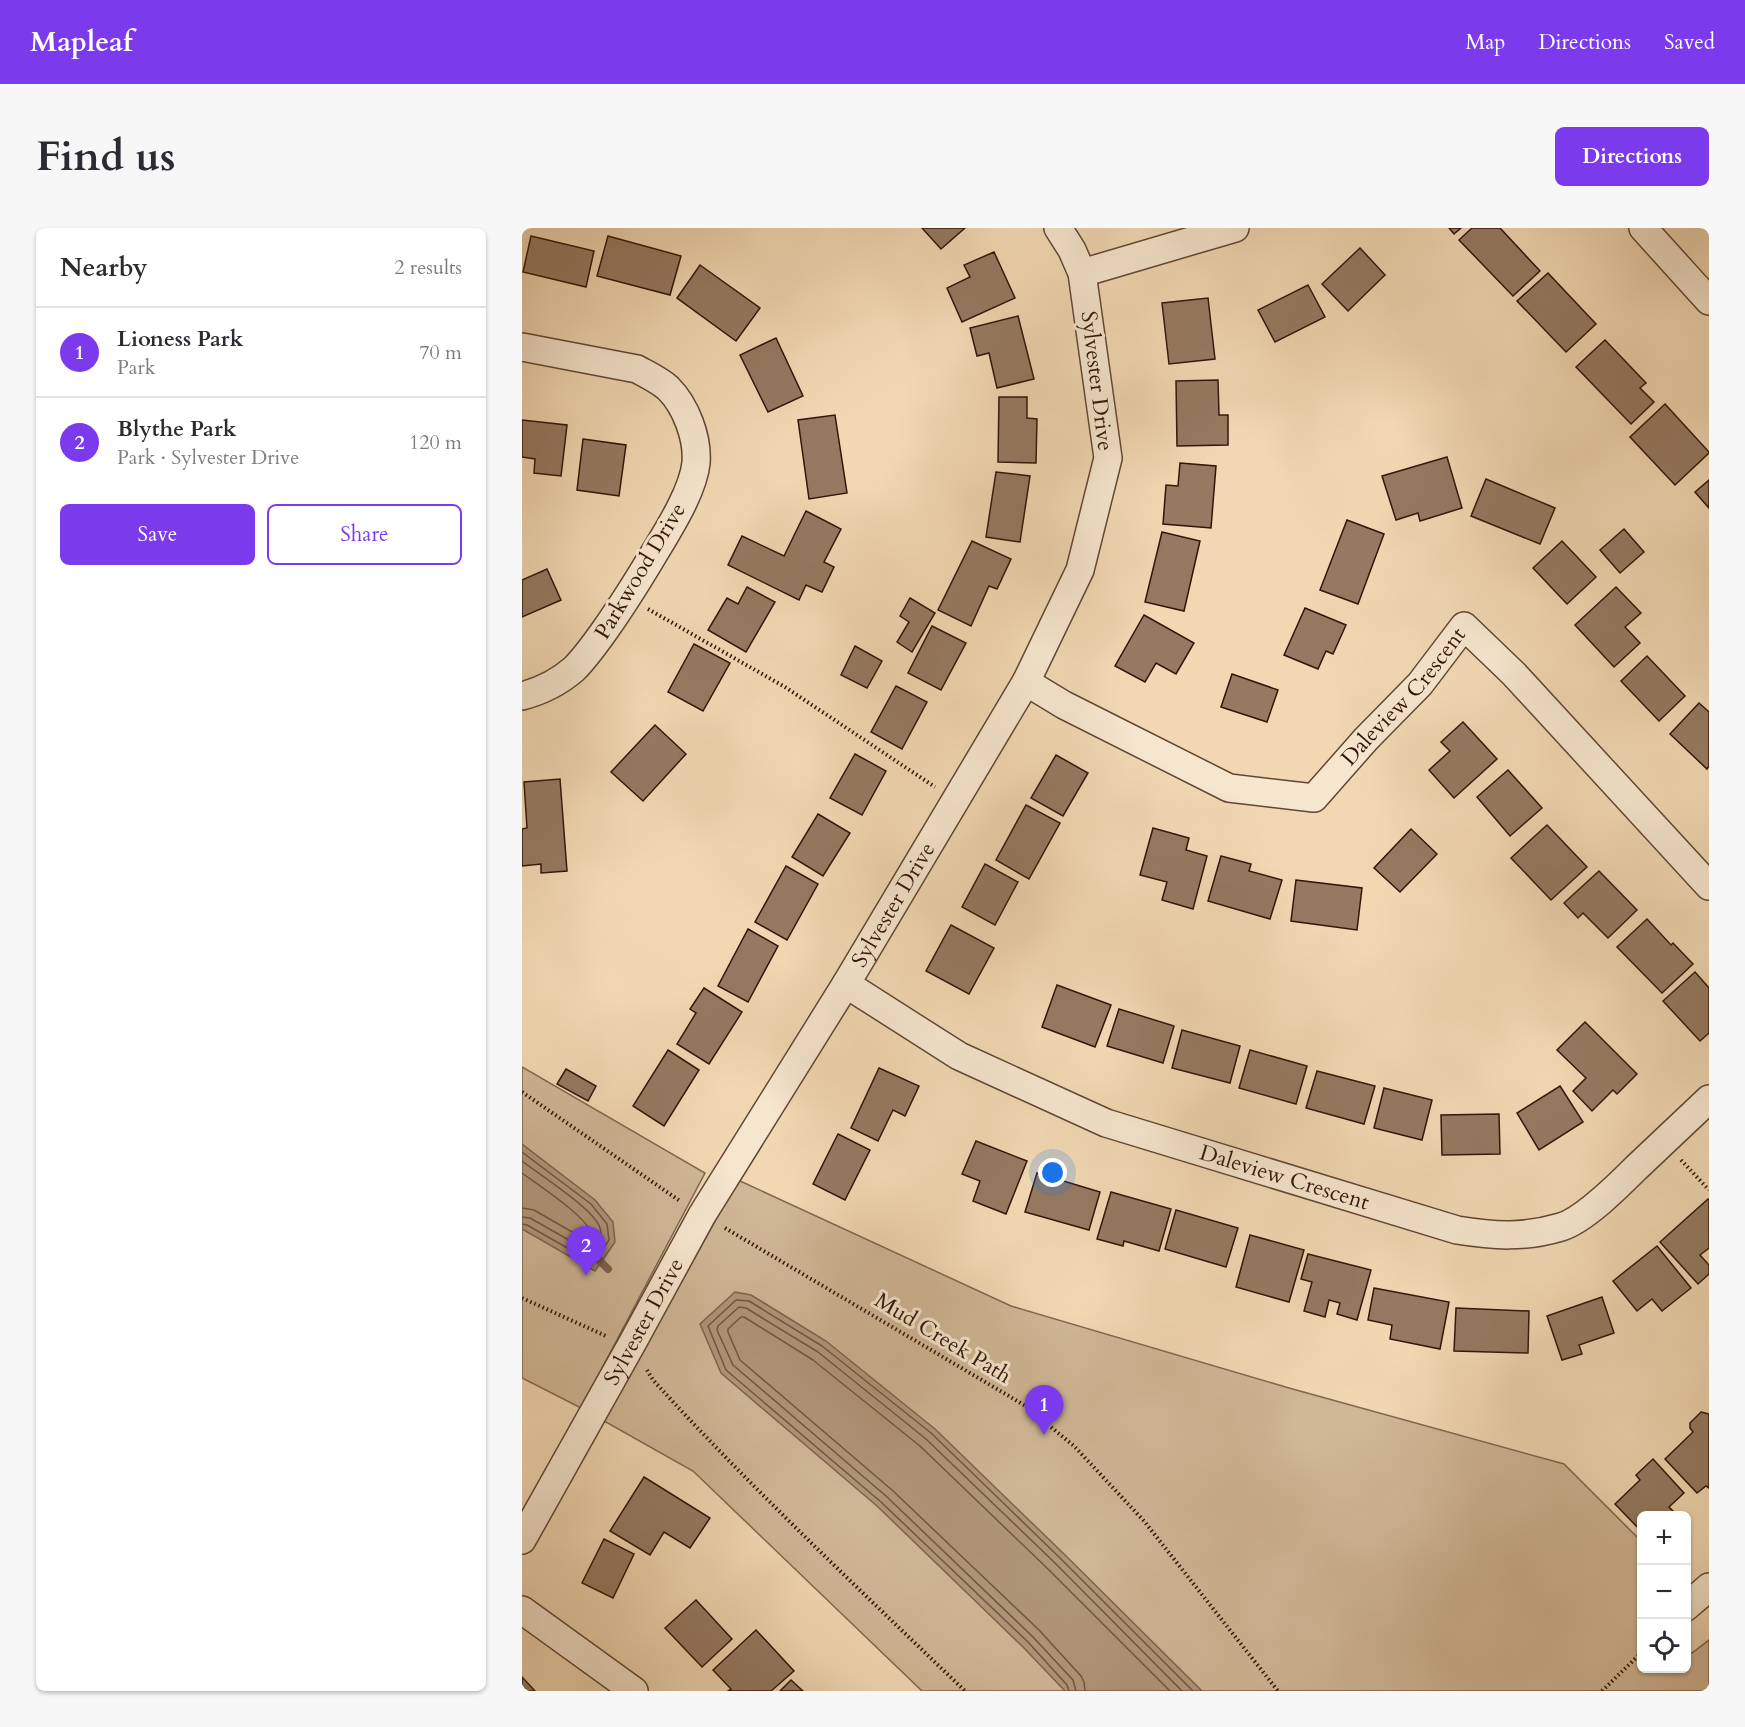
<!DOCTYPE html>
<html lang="en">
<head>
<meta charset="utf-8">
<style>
	:root { --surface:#fff; --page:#f7f7f7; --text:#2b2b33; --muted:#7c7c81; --line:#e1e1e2; --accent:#7c3aed }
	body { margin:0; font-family:Cardo,serif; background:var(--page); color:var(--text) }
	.controls { position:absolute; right:18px; bottom:18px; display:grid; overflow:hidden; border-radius:9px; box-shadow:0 2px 4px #0004 }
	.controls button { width:54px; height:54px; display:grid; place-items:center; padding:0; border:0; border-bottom:2px solid var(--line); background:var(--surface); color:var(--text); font:30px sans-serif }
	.you { position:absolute; left:531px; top:945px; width:21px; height:21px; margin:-15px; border:4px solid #fff; border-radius:50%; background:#1a73e8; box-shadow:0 0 0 9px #1a73e833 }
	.badge { display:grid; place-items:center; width:39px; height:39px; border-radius:50%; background:var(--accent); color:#fff; font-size:20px; font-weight:700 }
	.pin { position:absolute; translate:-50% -50px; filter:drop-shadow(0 2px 3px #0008) }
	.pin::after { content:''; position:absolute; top:32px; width:21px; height:18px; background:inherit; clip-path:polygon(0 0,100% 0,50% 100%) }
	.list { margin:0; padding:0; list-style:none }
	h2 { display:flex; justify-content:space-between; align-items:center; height:78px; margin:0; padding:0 24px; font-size:26px }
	h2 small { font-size:20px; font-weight:400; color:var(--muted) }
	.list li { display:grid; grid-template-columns:39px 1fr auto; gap:18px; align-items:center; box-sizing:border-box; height:90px; padding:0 24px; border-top:2px solid var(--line) }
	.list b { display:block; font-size:22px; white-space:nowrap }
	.list p { margin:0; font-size:20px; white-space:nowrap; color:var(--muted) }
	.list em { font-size:20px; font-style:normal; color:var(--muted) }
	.actions { display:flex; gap:12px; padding:18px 24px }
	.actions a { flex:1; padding:14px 0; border:2px solid var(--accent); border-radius:9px; text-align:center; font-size:21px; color:var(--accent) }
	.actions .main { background:var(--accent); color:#fff }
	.icon { flex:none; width:33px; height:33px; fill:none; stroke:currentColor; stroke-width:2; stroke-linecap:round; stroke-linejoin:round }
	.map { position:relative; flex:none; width:1187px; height:1463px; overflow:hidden; border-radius:9px }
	header { display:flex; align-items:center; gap:36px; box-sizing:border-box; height:84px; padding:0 30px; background:var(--accent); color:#fff }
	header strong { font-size:28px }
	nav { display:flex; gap:33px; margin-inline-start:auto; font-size:21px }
	.intro { display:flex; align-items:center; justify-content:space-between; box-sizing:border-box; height:144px; padding:0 36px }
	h1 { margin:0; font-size:42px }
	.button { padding:15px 27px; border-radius:9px; background:var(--accent); color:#fff; font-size:21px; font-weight:700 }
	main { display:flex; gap:36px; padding:0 36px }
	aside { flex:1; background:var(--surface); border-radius:9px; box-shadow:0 2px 4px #0004 }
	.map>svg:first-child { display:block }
</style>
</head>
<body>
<header>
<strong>Mapleaf</strong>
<nav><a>Map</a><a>Directions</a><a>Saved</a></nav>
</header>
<div class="intro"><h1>Find us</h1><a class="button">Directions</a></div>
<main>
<aside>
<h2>Nearby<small>2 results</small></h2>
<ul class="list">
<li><span class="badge">1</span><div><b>Lioness Park</b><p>Park</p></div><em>70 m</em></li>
<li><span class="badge">2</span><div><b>Blythe Park</b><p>Park · Sylvester Drive</p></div><em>120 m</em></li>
</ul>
<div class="actions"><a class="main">Save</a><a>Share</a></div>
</aside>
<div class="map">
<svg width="1187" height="1463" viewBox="0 0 1187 1463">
	<rect width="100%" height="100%" fill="#f1d8b3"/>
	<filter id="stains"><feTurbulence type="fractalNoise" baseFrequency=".00333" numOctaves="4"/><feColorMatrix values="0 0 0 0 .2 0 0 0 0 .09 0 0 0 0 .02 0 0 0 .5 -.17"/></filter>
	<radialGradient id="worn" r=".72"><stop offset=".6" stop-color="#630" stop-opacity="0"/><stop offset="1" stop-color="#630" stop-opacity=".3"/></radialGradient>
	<!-- green -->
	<g fill="#d0b796" stroke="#806650" stroke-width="1.5">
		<polygon points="0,839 183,945 59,1180 0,1150"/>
		<polygon points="216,952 489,1078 767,1160 1042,1236 1119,1313 1120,1440 1164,1440 1165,1425 1170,1425 1187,1412 1187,1463 400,1463 171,1243 82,1193"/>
	</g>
	<!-- water -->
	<g fill="#b09679" stroke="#7d624c" stroke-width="1.5">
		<polygon points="0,916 73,972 91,994 93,1014 73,1043 0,1001"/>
		<polygon points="213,1064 229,1067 304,1113 413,1201 542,1326 680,1463 543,1463 501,1419 355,1278 199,1145 178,1096"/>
	</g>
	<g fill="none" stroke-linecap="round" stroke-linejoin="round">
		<!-- shore -->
		<g stroke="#705641" stroke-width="1.5">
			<polyline points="0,924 69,976 85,996 87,1012 73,1033 70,1034 5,997 0,996"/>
			<path d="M 0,933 C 18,947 72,981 78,1000 C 81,1010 75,1020 68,1024 L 8,990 L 0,989"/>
			<path d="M 0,945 C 15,956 69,991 70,1008 L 67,1012 L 64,1012 L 12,982 L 0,980"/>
			<polyline points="547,1463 545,1457 506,1414 359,1274 204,1142 186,1098 214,1072 227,1073 300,1118 409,1205 538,1330 671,1463"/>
			<polyline points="554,1463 551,1452 511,1409 364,1268 211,1137 195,1102 196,1098 217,1079 224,1080 296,1124 404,1211 533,1335 660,1463"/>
			<polyline points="563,1463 562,1454 559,1448 517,1402 370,1262 218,1132 206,1104 206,1101 219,1089 222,1089 291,1132 398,1218 527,1342 648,1463"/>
		</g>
		<!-- stream -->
		<polyline stroke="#7d624c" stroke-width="8" points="73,1028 86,1041"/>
	</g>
	<!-- building -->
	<g fill="#957a61" stroke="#311509" stroke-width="1.5">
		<polygon points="400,0 443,0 419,21"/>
		<polygon points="927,0 939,0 932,6"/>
		<polygon points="950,0 978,0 1018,43 991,68 937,12"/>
		<polygon points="9,8 72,23 64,59 1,44"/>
		<polygon points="86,8 159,28 148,67 75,48"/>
		<polygon points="838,20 863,47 826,83 800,56"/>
		<polygon points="472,24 493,70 440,94 425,60 448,49 442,37"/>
		<polygon points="178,37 238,80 214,113 155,70"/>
		<polygon points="1026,45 1074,96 1044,124 995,73"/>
		<polygon points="786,57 803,89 753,114 736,82"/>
		<polygon points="686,70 693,131 647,136 640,75"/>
		<polygon points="496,88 512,151 475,160 467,125 455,128 448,100"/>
		<polygon points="254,110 281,168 246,184 218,127"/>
		<polygon points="1083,112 1124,155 1118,160 1132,174 1109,196 1054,139"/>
		<polygon points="696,152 697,187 706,187 706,217 655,218 654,153"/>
		<polygon points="477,169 505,169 505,190 515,191 514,235 476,234"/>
		<polygon points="1143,176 1187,224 1187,225 1153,257 1108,209"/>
		<polygon points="313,187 325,265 287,271 276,192"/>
		<polygon points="0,192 45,197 39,248 12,245 13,231 0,229"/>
		<polygon points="61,211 104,217 97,268 55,262"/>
		<polygon points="925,229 940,280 898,293 896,285 874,292 860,248"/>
		<polygon points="658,235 694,238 689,300 641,296 644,257 656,258"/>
		<polygon points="474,244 508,248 498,314 464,309"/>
		<polygon points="964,251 1033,280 1018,316 949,288"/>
		<polygon points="1187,252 1187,280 1173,264"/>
		<polygon points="284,283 319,301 302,334 312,339 300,364 284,357 277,372 206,337 220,308 262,328"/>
		<polygon points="825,292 862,306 836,376 798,362"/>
		<polygon points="1102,301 1122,324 1098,345 1078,322"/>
		<polygon points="640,304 678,313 662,383 623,374"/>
		<polygon points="450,313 489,331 475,361 467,358 449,398 416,382"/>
		<polygon points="1040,313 1074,349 1045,376 1011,340"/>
		<polygon points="25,341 39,372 0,389 0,352"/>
		<polygon points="225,359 253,374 224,424 186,402 205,370 216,376"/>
		<polygon points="1094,359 1119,385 1103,399 1118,415 1092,439 1053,397"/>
		<polygon points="388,370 413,385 390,424 375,414 387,394 378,388"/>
		<polygon points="783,380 824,397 811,426 804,423 796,441 762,427"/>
		<polygon points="622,387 672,415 654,446 634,435 623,454 593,438"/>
		<polygon points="410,398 444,415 419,462 386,445"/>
		<polygon points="172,416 208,435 181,483 146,464"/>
		<polygon points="333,418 360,433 345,460 319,447"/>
		<polygon points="1125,428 1163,468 1137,493 1099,453"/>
		<polygon points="710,446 756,462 745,494 699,479"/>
		<polygon points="374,458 405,474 380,521 349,504"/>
		<polygon points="1177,475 1187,484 1187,538 1185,541 1148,506"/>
		<polygon points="941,494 975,531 932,570 907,542 928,523 919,514"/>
		<polygon points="133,497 164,526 121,573 89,544"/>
		<polygon points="333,526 364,543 340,587 308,570"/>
		<polygon points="534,527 566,545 541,588 509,570"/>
		<polygon points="986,542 1020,580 988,608 955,569"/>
		<polygon points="38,551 45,643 19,645 19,636 0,638 0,601 5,600 2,554"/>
		<polygon points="504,577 538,595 507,651 474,632"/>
		<polygon points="296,586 328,605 301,648 270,629"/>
		<polygon points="1025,597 1065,639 1029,672 989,630"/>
		<polygon points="631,600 667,610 664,622 685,628 671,681 640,672 645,654 618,647"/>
		<polygon points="889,601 915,626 878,664 852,640"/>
		<polygon points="699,628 729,636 727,643 760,652 748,691 686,673"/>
		<polygon points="463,636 496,654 473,697 440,679"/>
		<polygon points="264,638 296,656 265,712 233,694"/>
		<polygon points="1077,643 1115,682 1086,710 1061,685 1056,690 1042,675"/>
		<polygon points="774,652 840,660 835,702 769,693"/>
		<polygon points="1125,691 1149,717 1151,715 1171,736 1140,765 1095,719"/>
		<polygon points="429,697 472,720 447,766 404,743"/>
		<polygon points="226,701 256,718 226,774 196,758"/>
		<polygon points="1173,744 1187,760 1187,805 1178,813 1141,773"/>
		<polygon points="535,757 589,777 573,819 520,799"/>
		<polygon points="182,760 220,784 187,836 155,816 174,785 168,781"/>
		<polygon points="597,781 652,798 641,835 585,818"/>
		<polygon points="1063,794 1115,846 1095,866 1091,862 1070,883 1051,863 1064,850 1035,822"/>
		<polygon points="660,802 718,818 708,855 650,840"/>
		<polygon points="146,822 177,842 142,898 111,878"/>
		<polygon points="728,822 785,838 774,876 717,860"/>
		<polygon points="357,840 397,858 383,888 371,882 356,913 329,900"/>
		<polygon points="44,841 74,858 66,873 35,856"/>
		<polygon points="795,843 853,858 842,896 784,880"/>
		<polygon points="1038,858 1061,894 1017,922 995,885"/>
		<polygon points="862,860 910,872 900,912 852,900"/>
		<polygon points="977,886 978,926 920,927 919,887"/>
		<polygon points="316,906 348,922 323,972 291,956"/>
		<polygon points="454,913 505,933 484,986 451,973 458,953 440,946"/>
		<polygon points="515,945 578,964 567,1002 503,984"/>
		<polygon points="589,964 649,981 637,1023 602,1013 601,1018 575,1011"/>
		<polygon points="1186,971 1187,972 1187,1020 1178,1027 1187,1037 1187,1046 1176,1056 1138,1014"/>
		<polygon points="654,982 716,1000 704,1039 643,1021"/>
		<polygon points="728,1007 782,1022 767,1074 714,1059"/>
		<polygon points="1135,1018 1169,1060 1140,1083 1130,1071 1115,1083 1091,1053"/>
		<polygon points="786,1026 849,1042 835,1092 815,1086 818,1075 807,1072 803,1089 782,1083 790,1054 779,1051"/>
		<polygon points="852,1060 927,1074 918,1121 868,1111 870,1097 846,1092"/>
		<polygon points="1080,1069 1092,1105 1057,1117 1060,1126 1040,1132 1025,1088"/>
		<polygon points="934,1080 1007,1083 1006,1125 932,1123"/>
		<polygon points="1179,1184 1187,1186 1187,1260 1184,1258 1175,1265 1143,1231 1171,1204 1168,1200 1168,1195"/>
		<polygon points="1131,1231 1162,1265 1147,1279 1156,1288 1120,1288 1120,1304 1093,1276 1118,1252 1114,1247"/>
		<polygon points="122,1249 188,1290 168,1320 142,1304 128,1327 88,1303"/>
		<polygon points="82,1311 112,1326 91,1370 60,1355"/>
		<polygon points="174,1372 210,1411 180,1439 143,1400"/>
		<polygon points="234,1402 272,1443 249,1463 206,1463 209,1461 191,1442"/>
		<polygon points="0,1449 13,1463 0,1463"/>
		<polygon points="269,1452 281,1463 258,1463"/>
	</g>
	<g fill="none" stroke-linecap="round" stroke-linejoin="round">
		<defs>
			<g id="street">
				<polyline points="1121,0 1187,73"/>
				<polyline points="560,45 713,0"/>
				<path d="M 0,119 L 115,141 C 126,147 137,152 146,160 C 164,178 176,210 174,235 C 171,264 145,304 130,329 C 115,354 100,378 83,402 C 73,416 64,429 52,441 C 37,454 19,463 0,468"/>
				<path id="s1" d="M 504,454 L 542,477 L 707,560 L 792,570 L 844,511 L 898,456 L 942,398 L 992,446 L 1187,658"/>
				<path id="s2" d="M 324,756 L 437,828 L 584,895 L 935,1002 C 972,1008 1002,1010 1039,999 C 1062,992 1096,958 1114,940 C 1138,917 1163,894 1187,871"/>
				<path id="s3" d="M 0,1312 L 112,1112 L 180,987 L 324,756 L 504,454 L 558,342 L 586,230 L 560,45 L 550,22 L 536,0"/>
				<polyline points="1164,1379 1187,1359"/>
				<polyline points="0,1382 112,1463"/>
			</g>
		</defs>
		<!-- street casing -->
		<use href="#street" stroke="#614634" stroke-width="30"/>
		<!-- path -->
		<g stroke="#311509" stroke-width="4" stroke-dasharray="1.5 3" stroke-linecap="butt">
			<polyline points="126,381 263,459 413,559"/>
			<polyline points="0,864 158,973"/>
			<polyline points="1159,932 1187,962"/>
			<polyline points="203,1000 502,1177 552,1218 622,1293 756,1463"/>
			<polyline points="0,1070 84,1108"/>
			<path d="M 125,1142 L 131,1152 C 230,1261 337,1361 443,1463"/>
			<polyline points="1080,1463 1120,1424"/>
		</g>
		<!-- street -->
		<use href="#street" stroke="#f6e6ce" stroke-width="27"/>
	</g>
	<g text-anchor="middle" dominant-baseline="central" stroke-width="6" stroke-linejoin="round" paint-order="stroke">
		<!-- street labels -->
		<g font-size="22" fill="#311509" stroke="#f6e6ce">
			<text transform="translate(575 153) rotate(83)">Sylvester Drive</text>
			<text transform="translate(118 343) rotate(-59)">Parkwood Drive</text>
			<text stroke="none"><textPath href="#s1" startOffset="450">Daleview Crescent</textPath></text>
			<text stroke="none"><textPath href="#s3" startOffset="736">Sylvester Drive</textPath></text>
			<text stroke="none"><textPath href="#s2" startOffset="482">Daleview Crescent</textPath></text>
			<text stroke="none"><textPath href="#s3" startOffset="250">Sylvester Drive</textPath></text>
			<text transform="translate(421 1110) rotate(31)">Mud Creek Path</text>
		</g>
	</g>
	<rect width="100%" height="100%" filter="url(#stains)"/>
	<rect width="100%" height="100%" fill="url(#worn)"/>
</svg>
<div class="controls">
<button>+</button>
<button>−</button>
<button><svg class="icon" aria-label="locate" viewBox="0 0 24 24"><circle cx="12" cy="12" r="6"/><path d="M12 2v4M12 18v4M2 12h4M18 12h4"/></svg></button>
</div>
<div class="you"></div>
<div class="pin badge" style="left:522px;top:1207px">1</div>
<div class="pin badge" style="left:64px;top:1048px">2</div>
</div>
</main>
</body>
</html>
